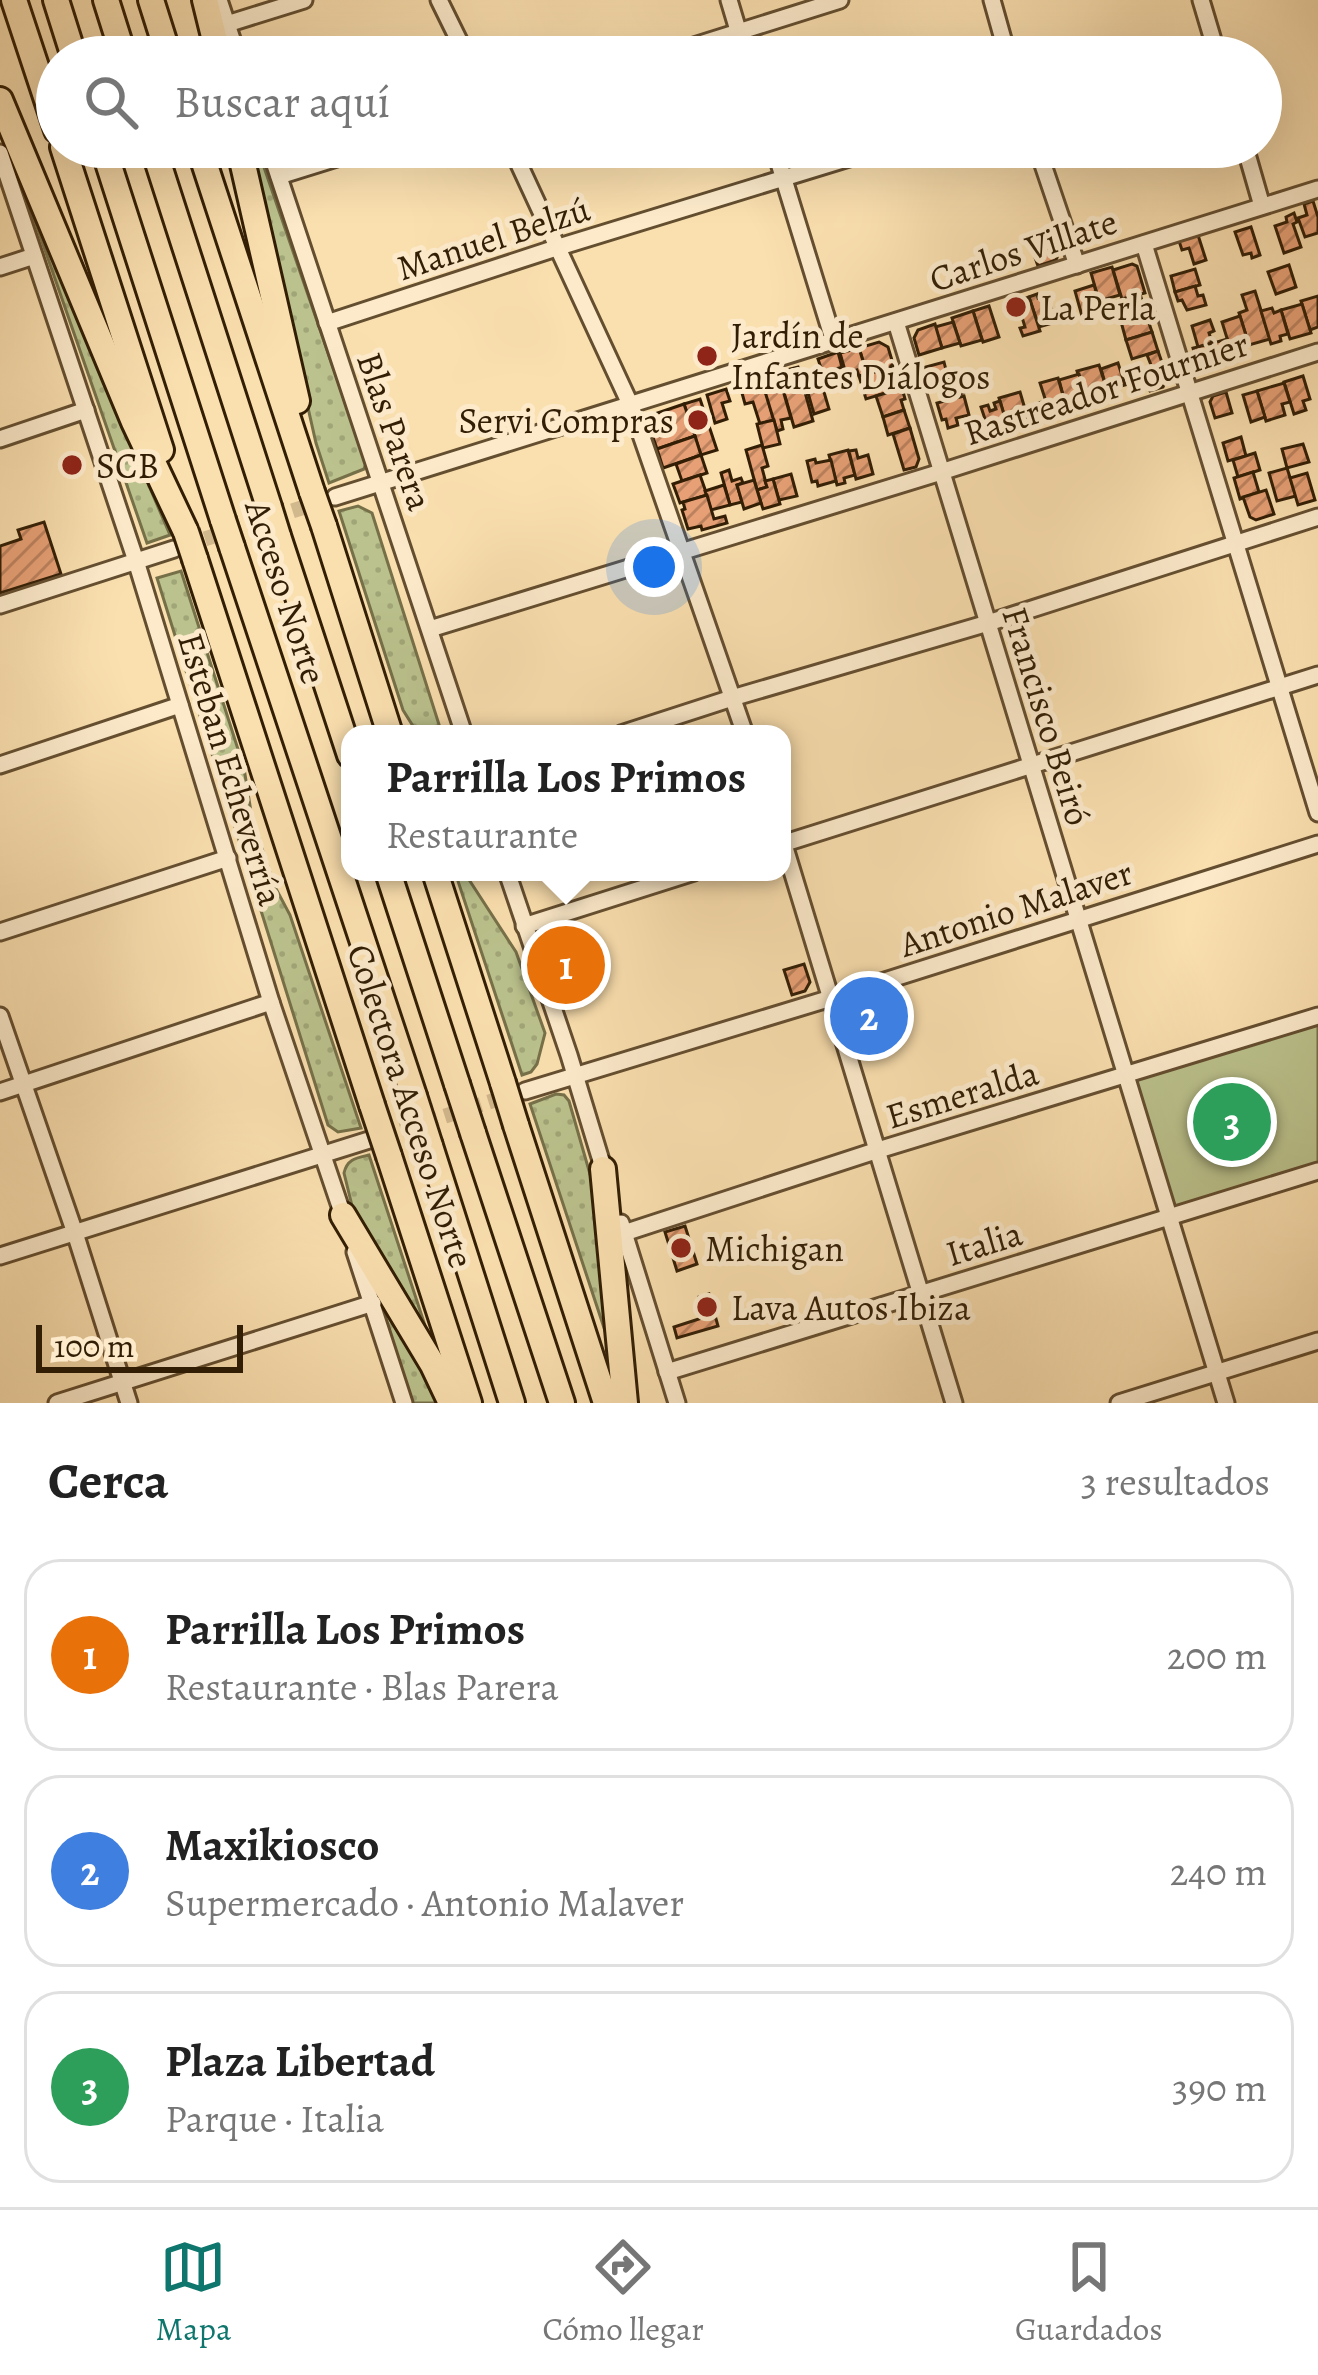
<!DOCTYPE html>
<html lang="es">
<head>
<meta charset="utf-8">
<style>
	:root { --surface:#fff; --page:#f2f2f2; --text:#222; --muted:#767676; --line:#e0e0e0; --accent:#0f766e }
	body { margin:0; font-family:Alegreya,serif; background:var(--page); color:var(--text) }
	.scale { position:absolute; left:36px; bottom:30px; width:207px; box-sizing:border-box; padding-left:12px; border:6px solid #321e05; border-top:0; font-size:33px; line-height:42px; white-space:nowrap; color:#321e05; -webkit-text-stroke:9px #fceacb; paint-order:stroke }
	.you { position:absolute; left:654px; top:567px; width:42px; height:42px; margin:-30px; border:9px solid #fff; border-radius:50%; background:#1a73e8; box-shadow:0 0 0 18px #1a73e833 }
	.badge { display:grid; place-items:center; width:78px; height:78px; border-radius:50%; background:var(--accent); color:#fff; font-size:39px; font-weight:700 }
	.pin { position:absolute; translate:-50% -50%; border:6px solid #fff; box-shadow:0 3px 12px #0006 }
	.popup { position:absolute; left:341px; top:725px; width:450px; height:156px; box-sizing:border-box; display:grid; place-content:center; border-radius:24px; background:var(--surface); filter:drop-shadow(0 3px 9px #0005); font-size:39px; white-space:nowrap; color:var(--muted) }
	.popup b { font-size:45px; color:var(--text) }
	.popup::after { content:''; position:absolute; left:50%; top:100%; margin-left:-24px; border:24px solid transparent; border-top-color:var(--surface) }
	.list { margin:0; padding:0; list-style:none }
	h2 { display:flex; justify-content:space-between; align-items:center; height:156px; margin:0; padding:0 48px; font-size:51px }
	h2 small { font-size:39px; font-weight:400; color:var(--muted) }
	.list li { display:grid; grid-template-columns:78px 1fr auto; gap:36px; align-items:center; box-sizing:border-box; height:192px; margin:0 24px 24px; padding:0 24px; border:3px solid var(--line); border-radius:36px }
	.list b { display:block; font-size:45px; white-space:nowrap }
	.list p { margin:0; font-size:39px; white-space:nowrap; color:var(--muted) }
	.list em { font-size:39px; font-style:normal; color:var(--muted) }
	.icon { flex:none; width:66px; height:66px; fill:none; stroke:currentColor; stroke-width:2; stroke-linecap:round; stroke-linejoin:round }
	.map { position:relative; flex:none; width:1318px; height:1403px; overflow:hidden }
	.search { position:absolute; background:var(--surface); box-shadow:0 12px 48px #0002; left:36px; right:36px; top:36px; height:132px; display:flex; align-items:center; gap:30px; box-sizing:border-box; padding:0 42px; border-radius:66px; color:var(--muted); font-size:45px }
	.sheet { height:804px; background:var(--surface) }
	nav { display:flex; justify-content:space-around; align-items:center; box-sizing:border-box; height:168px; border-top:3px solid var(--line); background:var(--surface); font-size:33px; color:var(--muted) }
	nav a { display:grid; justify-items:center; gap:6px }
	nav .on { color:var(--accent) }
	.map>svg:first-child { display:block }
</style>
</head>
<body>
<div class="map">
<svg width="1318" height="1403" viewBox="0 0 1318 1403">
	<defs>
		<pattern id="grass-dots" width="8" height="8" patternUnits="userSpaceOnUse" patternTransform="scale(3)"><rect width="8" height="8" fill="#bbc28d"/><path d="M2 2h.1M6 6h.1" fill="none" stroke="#a1a678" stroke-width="1.8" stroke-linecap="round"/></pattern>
		<pattern id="building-hatch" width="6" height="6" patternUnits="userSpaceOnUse" patternTransform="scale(3)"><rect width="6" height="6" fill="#e7a075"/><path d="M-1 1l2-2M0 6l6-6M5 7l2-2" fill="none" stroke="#bc825e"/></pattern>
	</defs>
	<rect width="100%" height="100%" fill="#fadfaf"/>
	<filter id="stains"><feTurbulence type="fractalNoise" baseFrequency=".00167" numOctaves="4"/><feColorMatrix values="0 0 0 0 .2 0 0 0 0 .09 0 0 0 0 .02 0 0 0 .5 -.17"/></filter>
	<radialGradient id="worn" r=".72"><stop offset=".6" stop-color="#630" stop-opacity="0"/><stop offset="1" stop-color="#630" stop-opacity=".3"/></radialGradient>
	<!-- grass -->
	<g fill="url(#grass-dots)" stroke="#767049" stroke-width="3">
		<polygon points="249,147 257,147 366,463 364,469 329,483 316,443"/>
		<polygon points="29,204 170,535 147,543"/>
		<polygon points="358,506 372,513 442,734 418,734 403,710 339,511"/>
		<polygon points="181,571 244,768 252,818 274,885 290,915 361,1128 338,1132 328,1125 157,578"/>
		<polygon points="455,872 464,872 516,952 545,1033 537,1064 531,1072 522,1075"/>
		<polygon points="556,1094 564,1095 569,1101 596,1195 612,1352 530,1104"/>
		<path d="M 369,1155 L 434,1353 L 356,1222 L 344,1173 C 347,1159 356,1158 369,1155 Z"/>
		<polygon points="378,1296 437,1395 441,1403 412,1403"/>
	</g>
	<!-- park -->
	<polygon fill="#bbc28d" stroke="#767049" stroke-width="3" points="1318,1023 1318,1166 1174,1210 1134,1079"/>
	<!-- building -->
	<g fill="url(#building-hatch)" stroke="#321e05" stroke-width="3">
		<polygon points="1313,201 1318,217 1318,233 1305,237 1298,218 1307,215 1304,204"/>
		<polygon points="1294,213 1297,222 1293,224 1301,247 1284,253 1275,226 1287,222 1286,217"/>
		<polygon points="1251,227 1260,255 1252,258 1251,253 1243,255 1235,232"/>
		<polygon points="1198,235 1206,260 1194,264 1189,248 1182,250 1179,241"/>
		<polygon points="1056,238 1060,250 1056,260 1038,266 1031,246"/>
		<polygon points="1132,264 1137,266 1145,293 1122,299 1113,270"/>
		<polygon points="1289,265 1296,287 1276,294 1268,272"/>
		<polygon points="1112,267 1120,295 1099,301 1091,273"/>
		<polygon points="1195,269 1200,285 1175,292 1171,276"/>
		<polygon points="1094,285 1102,310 1082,316 1075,291"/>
		<polygon points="1195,286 1198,296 1203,295 1206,305 1187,310 1182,300 1178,301 1175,292"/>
		<polygon points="1255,291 1270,339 1249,345 1239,313 1247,310 1242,295"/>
		<polygon points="1037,294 1038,298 1047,295 1056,322 1039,327 1029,297"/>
		<polygon points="1140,294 1145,311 1116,320 1114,313 1119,311 1117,301"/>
		<polygon points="1318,296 1318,327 1310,330 1301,301"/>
		<polygon points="1029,297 1040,331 1023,336 1020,328 1025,327 1022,317 1014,319 1009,303"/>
		<polygon points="1302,304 1311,333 1290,339 1281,310"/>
		<polygon points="989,306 999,337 983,342 973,311"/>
		<polygon points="1272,308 1274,313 1281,310 1288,334 1280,336 1281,341 1271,344 1261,311"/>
		<polygon points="973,311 982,340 961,346 952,318"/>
		<polygon points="1145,311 1152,332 1126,340 1120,318"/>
		<polygon points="1240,316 1249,345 1231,351 1222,322"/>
		<polygon points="1210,320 1214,331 1209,333 1212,343 1198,347 1192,326"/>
		<polygon points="953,322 960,343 942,348 935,327"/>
		<polygon points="935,324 942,348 919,355 914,338 918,330"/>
		<polygon points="1152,332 1158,351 1132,359 1126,340"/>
		<polygon points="1227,339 1233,360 1216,365 1210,344"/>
		<polygon points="879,342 888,347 894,367 867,374 859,348"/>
		<polygon points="1210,344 1216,365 1203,369 1198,366 1193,348"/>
		<polygon points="859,348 867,374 859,376 857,370 846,374 840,353"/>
		<polygon points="1158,351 1167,377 1163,387 1150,391 1143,374 1153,370 1147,355"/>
		<polygon points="838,352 842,367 837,369 840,378 826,383 818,359"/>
		<polygon points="944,362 948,378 926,384 922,368"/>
		<polygon points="1118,363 1125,385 1107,390 1101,369"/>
		<polygon points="1099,365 1109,396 1087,403 1077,371"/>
		<polygon points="798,367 813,421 794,427 778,372"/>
		<polygon points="894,367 902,388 866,399 859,376"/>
		<polygon points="962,374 967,392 942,399 936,381"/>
		<polygon points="1079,374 1089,408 1068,414 1059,380"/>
		<polygon points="761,376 774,420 760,424 753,402 745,404 739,382"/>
		<polygon points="1303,376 1310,399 1303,401 1306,410 1294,414 1284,382"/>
		<polygon points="1058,378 1066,406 1049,411 1040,383"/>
		<polygon points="780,380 791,418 781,420 783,429 777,431 763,385"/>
		<polygon points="821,382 829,409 814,414 806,386"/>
		<polygon points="1284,383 1290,402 1282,404 1285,415 1266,421 1257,391"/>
		<polygon points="902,388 905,399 901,400 904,410 883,417 876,396"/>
		<polygon points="726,389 730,401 722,403 727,419 715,423 707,395"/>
		<polygon points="1257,391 1265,417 1251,422 1243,395"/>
		<polygon points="1020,392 1030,426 1023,429 1022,424 1008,428 999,398"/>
		<polygon points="1226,392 1232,413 1215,418 1210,402 1213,396"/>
		<polygon points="964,396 969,415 956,418 958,425 948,428 946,419 942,420 937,403"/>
		<polygon points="700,399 717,450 701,455 684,404"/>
		<polygon points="1000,401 1008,428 990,434 981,407 988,405 990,411 996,409 994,403"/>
		<polygon points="1042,402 1048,421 1030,426 1024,408"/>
		<polygon points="684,404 695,436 657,449 646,417"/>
		<polygon points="904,410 910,428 888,435 883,417"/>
		<polygon points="774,420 780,444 763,448 757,424"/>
		<polygon points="910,428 919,459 916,467 904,470 893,434"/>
		<polygon points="695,436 701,455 663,468 657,449"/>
		<polygon points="1241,437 1246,456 1228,461 1223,443"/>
		<polygon points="1303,444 1309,462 1287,468 1282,449"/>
		<polygon points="762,445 768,466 762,468 767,487 757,490 746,450"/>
		<polygon points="848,450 855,475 844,478 845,483 837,485 829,455"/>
		<polygon points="856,450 858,458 868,455 873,474 856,479 849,451"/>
		<polygon points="1255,453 1260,470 1238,477 1233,460"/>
		<polygon points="701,455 707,473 682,481 676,464"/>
		<polygon points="815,459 816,463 831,460 836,481 818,486 817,481 812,482 807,461"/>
		<polygon points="1287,468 1296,496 1277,501 1269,473"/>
		<polygon points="729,470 732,481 741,478 743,483 737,485 742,502 730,505 721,473"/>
		<polygon points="1253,472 1259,492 1240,499 1234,478"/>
		<polygon points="1307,473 1315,500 1298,505 1290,478"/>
		<polygon points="791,474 797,496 779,500 773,479"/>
		<polygon points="700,475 707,495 680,503 673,484"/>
		<polygon points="773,479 780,504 763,509 757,490 767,487 765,481"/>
		<polygon points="754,480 761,503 744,509 737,485"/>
		<polygon points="724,485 730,505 711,510 705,491"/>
		<polygon points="1266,490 1274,514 1256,520 1250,517 1243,497"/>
		<polygon points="707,495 714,519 725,516 727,523 702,530 701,526 688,529 682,510 685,509 683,502"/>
		<polygon points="44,522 61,574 0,593 0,546 21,539 18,530"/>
		<polygon points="804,964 810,982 805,991 792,995 784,970"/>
		<polygon points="685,1226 697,1264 677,1271 665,1232"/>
		<polygon points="709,1294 718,1326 677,1338 674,1327 705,1317 699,1297"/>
	</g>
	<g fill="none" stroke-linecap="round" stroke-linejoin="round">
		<!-- minor-tunnel -->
		<g stroke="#d2b88d" stroke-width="15" stroke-dasharray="15 8" stroke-linecap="butt">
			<polyline points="183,546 320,502"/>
			<polyline points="379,1137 511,1095"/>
		</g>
		<defs>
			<g id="minor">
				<polyline points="219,0 238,57"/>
				<polyline points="439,0 467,57"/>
				<polyline points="729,0 746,57"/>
				<polyline points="992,0 1008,57"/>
				<polyline points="1201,0 1218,57"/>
				<polyline points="227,24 304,0"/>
				<polyline points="659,57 840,0"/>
				<polyline points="1169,57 1213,43"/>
				<polyline points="269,147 464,734"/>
				<polyline points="511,147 631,406 745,734"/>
				<polyline points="774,147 834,342"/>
				<polyline points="1037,147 1077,265"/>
				<polyline points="1245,147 1262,206"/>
				<polyline points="0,153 136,561 271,1002 346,1224"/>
				<polyline points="279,176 372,147"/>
				<polyline points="1144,244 1318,813"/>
				<polyline points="0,267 34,256"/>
				<polyline points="896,322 1226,1403"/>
				<polyline points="327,323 559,247 885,147"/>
				<polyline points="0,439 86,410"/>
				<polyline points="335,497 1318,189"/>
				<polyline points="0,605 174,549"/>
				<polyline points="430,629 941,472 1318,352"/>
				<polyline points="621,734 732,698 988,623 1318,517"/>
				<polyline points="0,765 180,705"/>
				<polyline points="782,838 954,1403"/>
				<polyline points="782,844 1318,675"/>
				<polyline points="507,872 569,1055 606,1177"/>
				<polyline points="524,926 694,872"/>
				<polyline points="0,932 228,858"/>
				<polyline points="0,1016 75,1233 129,1403"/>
				<polyline points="525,1091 831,998 1318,844"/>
				<polyline points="0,1092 271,1002"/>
				<polyline points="621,1223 677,1403"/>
				<polyline points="624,1233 875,1151 1318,1016"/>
				<polyline points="355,1252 404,1403"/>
				<polyline points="0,1256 369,1140"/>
				<polyline points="667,1372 1318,1171"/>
				<polyline points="57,1403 373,1303"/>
				<polyline points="1119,1403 1318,1341"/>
			</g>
			<g id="highway">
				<polyline points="14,0 57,130"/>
				<polyline points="56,0 74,57"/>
				<polyline points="106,0 124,57"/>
				<polyline points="151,0 169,57"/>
				<polyline points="205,0 219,57"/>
				<polyline points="0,100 134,422 185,530"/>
				<polyline points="63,147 161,450"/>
				<polyline points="103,147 223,520"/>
				<polyline points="153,147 269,507"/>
				<polyline points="199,147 312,492"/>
				<polyline points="239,147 297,401"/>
				<polyline points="324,526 390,734"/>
				<polyline points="278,536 350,755"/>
				<polyline points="232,547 414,1096"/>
				<polyline points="195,559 372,1105"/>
				<polyline points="388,872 457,1084"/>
				<polyline points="435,872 503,1083"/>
				<polyline points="516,1125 606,1403"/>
				<polyline points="473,1133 562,1403"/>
				<polyline points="430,1146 512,1403"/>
				<polyline points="389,1156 469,1403"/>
				<polyline points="603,1169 625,1403"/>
				<polyline points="343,1215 433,1365 451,1403"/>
			</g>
		</defs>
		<!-- minor casing -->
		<use href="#minor" stroke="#644e30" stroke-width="21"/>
		<!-- highway casing -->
		<use href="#highway" stroke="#321e05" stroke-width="30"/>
		<!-- minor -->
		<use href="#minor" stroke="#fceacb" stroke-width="15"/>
		<!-- highway -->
		<use href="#highway" stroke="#fadfaf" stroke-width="24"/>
		<defs>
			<g id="highway-bridge">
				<polyline points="312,492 324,526"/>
				<polyline points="269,507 278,536"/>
				<polyline points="223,520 232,547"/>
				<polyline points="186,532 195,559"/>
				<polyline points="503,1083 516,1125"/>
				<polyline points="457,1084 473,1133"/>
				<polyline points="414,1096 430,1146"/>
				<polyline points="372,1105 389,1156"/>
			</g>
		</defs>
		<!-- highway-bridge casing -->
		<use href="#highway-bridge" stroke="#321e05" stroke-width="30" stroke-linecap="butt"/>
		<!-- highway-bridge -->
		<use href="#highway-bridge" stroke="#fadfaf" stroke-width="24"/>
	</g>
	<!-- markers -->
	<g fill="#8f2418" stroke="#fceacb" stroke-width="4.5">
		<circle cx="1016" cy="307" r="12"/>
		<circle cx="707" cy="356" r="12"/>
		<circle cx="698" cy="420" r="12"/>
		<circle cx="72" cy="465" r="12"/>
		<circle cx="681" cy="1248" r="12"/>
		<circle cx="707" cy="1307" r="12"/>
	</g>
	<g text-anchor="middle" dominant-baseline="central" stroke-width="10" stroke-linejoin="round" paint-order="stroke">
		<!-- street labels -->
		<g font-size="36" fill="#321e05" stroke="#fceacb">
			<text transform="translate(493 238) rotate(-18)">Manuel Belzú</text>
			<text transform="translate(1023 250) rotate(-18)">Carlos Villate</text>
			<text transform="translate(1106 388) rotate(-18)">Rastreador Fournier</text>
			<text transform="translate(395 431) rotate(71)">Blas Parera</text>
			<text transform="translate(286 592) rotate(72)">Acceso Norte</text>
			<text transform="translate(1047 716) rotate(73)">Francisco Beiró</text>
			<text transform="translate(231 769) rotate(73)">Esteban Echeverría</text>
			<text transform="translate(1016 908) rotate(-18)">Antonio Malaver</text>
			<text transform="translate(962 1094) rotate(-17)">Esmeralda</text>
			<text transform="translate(411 1106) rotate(72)">Colectora Acceso Norte</text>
			<text transform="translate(984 1243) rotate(-17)">Italia</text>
		</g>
		<!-- poi labels -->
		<g font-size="36" fill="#321e05" stroke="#fceacb" text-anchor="start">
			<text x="1040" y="307">La Perla</text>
			<text x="731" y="335">Jardín de<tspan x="731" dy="41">Infantes Diálogos</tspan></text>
			<text x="674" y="420" text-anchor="end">Servi Compras</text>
			<text x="96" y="465">SCB</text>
			<text x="705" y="1248">Michigan</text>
			<text x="731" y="1307">Lava Autos Ibiza</text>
		</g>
	</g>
	<rect width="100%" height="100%" filter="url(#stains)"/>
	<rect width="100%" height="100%" fill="url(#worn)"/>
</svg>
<div class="scale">100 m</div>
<div class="you"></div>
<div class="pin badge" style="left:566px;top:965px;background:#e8710a">1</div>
<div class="popup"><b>Parrilla Los Primos</b>Restaurante</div>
<div class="pin badge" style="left:869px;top:1016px;background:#3f7fe0">2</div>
<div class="pin badge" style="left:1232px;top:1122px;background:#2e9e5b">3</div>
<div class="search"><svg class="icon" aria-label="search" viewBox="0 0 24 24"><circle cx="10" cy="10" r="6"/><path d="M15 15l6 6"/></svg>Buscar aquí</div>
</div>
<section class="sheet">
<h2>Cerca<small>3 resultados</small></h2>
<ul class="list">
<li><span class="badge" style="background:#e8710a">1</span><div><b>Parrilla Los Primos</b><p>Restaurante · Blas Parera</p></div><em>200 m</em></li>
<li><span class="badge" style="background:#3f7fe0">2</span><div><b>Maxikiosco</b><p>Supermercado · Antonio Malaver</p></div><em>240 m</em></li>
<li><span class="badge" style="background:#2e9e5b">3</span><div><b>Plaza Libertad</b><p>Parque · Italia</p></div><em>390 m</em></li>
</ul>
</section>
<nav>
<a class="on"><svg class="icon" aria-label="map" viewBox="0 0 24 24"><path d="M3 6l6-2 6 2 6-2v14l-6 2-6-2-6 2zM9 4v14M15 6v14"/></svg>Mapa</a>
<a><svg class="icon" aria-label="directions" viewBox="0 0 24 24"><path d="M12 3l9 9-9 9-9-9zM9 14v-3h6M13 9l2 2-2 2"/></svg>Cómo llegar</a>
<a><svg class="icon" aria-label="saved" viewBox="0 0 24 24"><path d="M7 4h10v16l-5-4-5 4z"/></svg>Guardados</a>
</nav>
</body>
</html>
